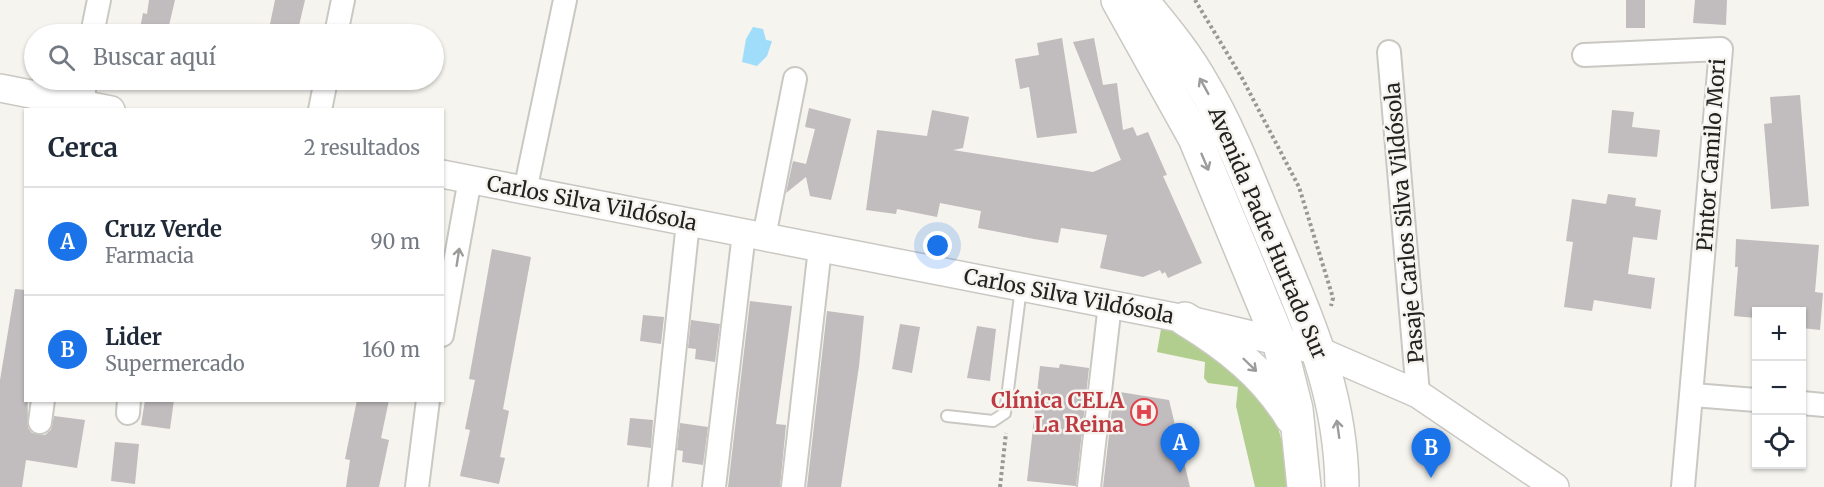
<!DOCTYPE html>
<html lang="es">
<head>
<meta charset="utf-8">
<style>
	:root { --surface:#fff; --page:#f6f6f7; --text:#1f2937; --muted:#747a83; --line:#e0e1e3; --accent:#1a73e8 }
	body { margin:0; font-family:Merriweather,serif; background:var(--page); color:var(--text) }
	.controls { position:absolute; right:18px; bottom:18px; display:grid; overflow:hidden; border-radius:0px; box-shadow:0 2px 4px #0004 }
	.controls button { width:54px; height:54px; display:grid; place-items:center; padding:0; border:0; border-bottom:2px solid var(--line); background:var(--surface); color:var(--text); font:30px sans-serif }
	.you { position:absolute; left:938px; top:246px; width:21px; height:21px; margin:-15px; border:4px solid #fff; border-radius:50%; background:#1a73e8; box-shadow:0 0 0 9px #1a73e833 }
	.badge { display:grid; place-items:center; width:39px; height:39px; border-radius:50%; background:var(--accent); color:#fff; font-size:20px; font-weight:700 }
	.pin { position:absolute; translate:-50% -50px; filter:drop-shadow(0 2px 3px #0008) }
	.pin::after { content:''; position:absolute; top:32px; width:21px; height:18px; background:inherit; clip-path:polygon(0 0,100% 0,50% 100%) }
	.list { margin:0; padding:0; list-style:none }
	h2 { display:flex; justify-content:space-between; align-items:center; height:78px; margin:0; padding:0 24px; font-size:26px }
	h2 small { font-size:20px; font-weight:400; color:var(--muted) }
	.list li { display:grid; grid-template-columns:39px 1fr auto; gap:18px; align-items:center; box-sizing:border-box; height:108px; padding:0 24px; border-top:2px solid var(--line) }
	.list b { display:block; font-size:22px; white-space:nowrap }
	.list p { margin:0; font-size:20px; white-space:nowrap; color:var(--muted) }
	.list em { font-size:20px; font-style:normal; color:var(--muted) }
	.icon { flex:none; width:33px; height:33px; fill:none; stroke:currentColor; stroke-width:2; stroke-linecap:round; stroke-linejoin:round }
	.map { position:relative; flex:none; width:1824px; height:487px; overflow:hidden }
	.search { position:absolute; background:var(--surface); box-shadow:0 2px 4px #0004; left:24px; top:24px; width:420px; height:66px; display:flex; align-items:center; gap:15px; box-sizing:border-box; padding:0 21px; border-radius:33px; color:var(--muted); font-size:22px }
	.panel { position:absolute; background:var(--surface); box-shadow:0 2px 4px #0004; left:24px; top:108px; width:420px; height:294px; border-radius:0px }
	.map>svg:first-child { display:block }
</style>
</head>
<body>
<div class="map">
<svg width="1824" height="487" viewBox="0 0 1824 487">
	<rect width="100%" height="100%" fill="#f6f4ef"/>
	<!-- green -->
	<polygon fill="#b2ce8e" points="1161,329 1179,333 1213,348 1273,409 1288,464 1288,487 1255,487 1236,406 1238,387 1208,383 1204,378 1205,362 1157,352"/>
	<!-- water -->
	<polygon fill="#9fddfa" points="753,27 763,29 766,40 772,41 767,56 757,66 742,62 746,39"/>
	<!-- building -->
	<g fill="#c1bcbe">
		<polygon points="149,0 175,0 167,34 139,34 143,13 147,14"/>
		<polygon points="275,0 305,0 298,30 270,24"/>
		<rect x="1626" y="0" width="19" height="28"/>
		<polygon points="1695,0 1727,0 1726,25 1693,23"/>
		<polygon points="1062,38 1077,133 1037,138 1029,87 1020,89 1015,59 1039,55 1037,43"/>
		<polygon points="1094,38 1103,85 1117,83 1123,130 1133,127 1137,136 1148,132 1167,175 1163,176 1202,263 1168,278 1165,272 1162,274 1160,270 1143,277 1100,268 1107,235 1061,228 1058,243 1034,239 978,228 981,211 940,203 937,217 897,209 896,214 866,210 877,130 927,136 932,110 969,117 963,148 953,150 1093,172 1121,160 1073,42"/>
		<polygon points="1800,95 1809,206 1771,209 1764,124 1772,123 1770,97"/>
		<polygon points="809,108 851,119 831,200 810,196 806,177 786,193 793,161 806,164 815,129 805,127"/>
		<polygon points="1612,110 1634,112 1632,127 1660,130 1657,157 1608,153"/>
		<polygon points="1608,194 1636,198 1635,206 1661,210 1657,240 1633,237 1628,274 1655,278 1651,309 1594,300 1592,311 1564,307 1573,242 1566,241 1572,199 1606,204"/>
		<polygon points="1736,239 1819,245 1815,292 1823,293 1820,330 1802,328 1802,312 1756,312 1756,318 1734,316 1738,267 1735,267"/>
		<polygon points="492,249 531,257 503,409 509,411 500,457 505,458 499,484 460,476 470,430 465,429 475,380 469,379"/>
		<polygon points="15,289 26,290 28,428 32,433 45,435 51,430 54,416 85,420 77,468 26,460 22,487 0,487 0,380"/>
		<polygon points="750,301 792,306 776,424 786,425 780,487 728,487"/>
		<polygon points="827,311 864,316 859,366 841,487 807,487"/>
		<polygon points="643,315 664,317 661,344 640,341"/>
		<polygon points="691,320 720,324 715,362 695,359 696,349 688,348"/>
		<polygon points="900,324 920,327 912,373 892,369"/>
		<polygon points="977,326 996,329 990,381 967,378"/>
		<polygon points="1060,364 1089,368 1076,486 1027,481 1040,366 1059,368"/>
		<polygon points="1114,391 1169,400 1190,487 1103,487"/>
		<polygon points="145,400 174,400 170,429 141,425"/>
		<polygon points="357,400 389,400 381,438 389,440 379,487 346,487 350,460 345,459"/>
		<polygon points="630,418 653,420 651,448 627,445"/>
		<polygon points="680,423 708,427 703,465 682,462 683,451 677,450"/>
		<polygon points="115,442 139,444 135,484 111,481"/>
	</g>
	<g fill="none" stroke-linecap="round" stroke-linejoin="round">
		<defs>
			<polyline id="service" points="947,416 993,421 1005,413 1021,288"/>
			<g id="minor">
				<polyline points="92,34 99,0"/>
				<polyline points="336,34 343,0"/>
				<polyline points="1389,52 1418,394"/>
				<polyline points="1584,55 1721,49 1683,487"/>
				<polyline points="84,80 84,110"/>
				<polyline points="320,110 326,80"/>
				<polyline points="525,191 565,0"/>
				<polyline points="764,237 795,79"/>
				<polyline points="442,335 470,179"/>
				<polyline points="1693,395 1756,400"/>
				<polyline points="1802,403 1824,405"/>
				<polyline points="128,413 129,400"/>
				<polyline points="40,422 43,400"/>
				<polyline points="417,487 428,400"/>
				<polyline points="660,487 688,222"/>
				<polyline points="714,487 744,233"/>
				<polyline points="793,487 820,248"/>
				<polyline points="1089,487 1110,304"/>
			</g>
			<g id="tertiary">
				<polyline points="0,88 111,110"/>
				<polyline points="442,174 1185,319 1319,351 1418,394 1555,487"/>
			</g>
			<g id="primary">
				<polyline points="1118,0 1195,138 1279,341 1296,409 1304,487"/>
				<path d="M 1141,0 C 1163,27 1186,54 1203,85 C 1232,134 1252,190 1275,243 C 1310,327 1341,394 1342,487"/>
				<path d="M 1185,319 C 1229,346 1265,374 1292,418"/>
			</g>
		</defs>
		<!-- service casing -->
		<use href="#service" stroke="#cac8c3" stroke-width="14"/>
		<!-- minor casing -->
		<use href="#minor" stroke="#cac8c3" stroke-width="26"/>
		<!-- tertiary casing -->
		<use href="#tertiary" stroke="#cac8c3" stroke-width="30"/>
		<!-- primary casing -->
		<use href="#primary" stroke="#cac8c3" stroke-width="36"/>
		<!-- path -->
		<g stroke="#9a9895" stroke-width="4" stroke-dasharray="3 3" stroke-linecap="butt">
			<polyline points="1195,0 1242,78 1299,187 1333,298 1331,306"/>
			<polyline points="1000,487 1006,433"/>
		</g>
		<!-- service -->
		<use href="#service" stroke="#fff" stroke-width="10"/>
		<!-- minor -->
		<use href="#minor" stroke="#fff" stroke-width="22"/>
		<!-- tertiary -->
		<use href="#tertiary" stroke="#fff" stroke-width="27"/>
		<!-- primary -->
		<use href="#primary" stroke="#fff" stroke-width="33"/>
	</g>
	<!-- one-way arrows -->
	<defs><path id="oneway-shaft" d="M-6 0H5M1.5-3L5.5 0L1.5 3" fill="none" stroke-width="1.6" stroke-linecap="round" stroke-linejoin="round" transform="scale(1.5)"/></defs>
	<g stroke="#9c9c9b">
		<use href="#oneway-shaft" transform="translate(1204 86) rotate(-119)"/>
		<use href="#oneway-shaft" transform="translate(1205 162) rotate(67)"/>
		<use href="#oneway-shaft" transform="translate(458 257) rotate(-81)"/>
		<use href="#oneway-shaft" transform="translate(1250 365) rotate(44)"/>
		<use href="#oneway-shaft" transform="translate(1338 429) rotate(-98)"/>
	</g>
	<!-- icons -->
	<defs>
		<symbol id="hospital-ring" viewBox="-11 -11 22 22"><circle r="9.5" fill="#f6f4ef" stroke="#e0444e" stroke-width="1.5"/><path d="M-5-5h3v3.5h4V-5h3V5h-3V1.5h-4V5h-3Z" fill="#e0444e"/></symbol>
	</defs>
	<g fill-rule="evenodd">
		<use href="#hospital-ring" x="1129" y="397" width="30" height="30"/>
	</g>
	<g text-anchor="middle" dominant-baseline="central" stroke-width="5" stroke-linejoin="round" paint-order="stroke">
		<!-- street labels -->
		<g font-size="21" fill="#232221" stroke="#f6f4ef">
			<text transform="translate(1711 155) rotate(-86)">Pintor Camilo Mori</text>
			<text transform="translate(592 203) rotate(11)">Carlos Silva Vildósola</text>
			<text transform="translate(1404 223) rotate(-95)">Pasaje Carlos Silva Vildósola</text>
			<text transform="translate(1268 233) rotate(67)">Avenida Padre Hurtado Sur</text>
			<text transform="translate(1069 296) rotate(11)">Carlos Silva Vildósola</text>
		</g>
		<!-- health labels -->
		<g font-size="21" font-weight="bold" fill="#be3a42" stroke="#f6f4ef" text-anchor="end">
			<text x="1124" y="400">Clínica CELA<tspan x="1124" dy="24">La Reina</tspan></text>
		</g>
	</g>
</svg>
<div class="controls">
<button>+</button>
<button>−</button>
<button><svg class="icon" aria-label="locate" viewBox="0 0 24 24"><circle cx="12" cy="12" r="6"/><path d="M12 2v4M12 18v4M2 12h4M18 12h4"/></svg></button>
</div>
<div class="you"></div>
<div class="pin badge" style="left:1180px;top:473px">A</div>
<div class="pin badge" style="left:1431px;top:478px">B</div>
<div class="search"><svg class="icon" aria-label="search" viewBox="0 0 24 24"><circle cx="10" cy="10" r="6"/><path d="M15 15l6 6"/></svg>Buscar aquí</div>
<section class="panel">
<h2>Cerca<small>2 resultados</small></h2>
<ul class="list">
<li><span class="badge">A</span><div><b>Cruz Verde</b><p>Farmacia</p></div><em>90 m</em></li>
<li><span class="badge">B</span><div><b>Lider</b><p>Supermercado</p></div><em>160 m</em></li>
</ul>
</section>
</div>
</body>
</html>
